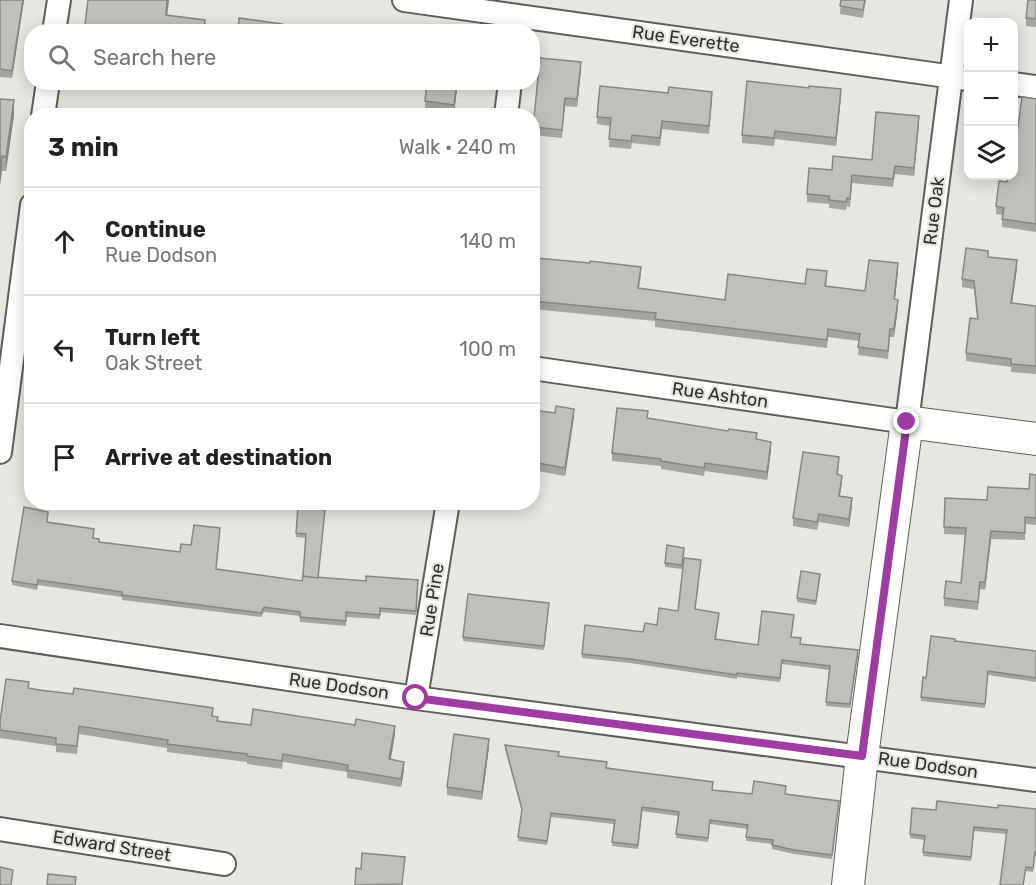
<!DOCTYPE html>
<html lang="en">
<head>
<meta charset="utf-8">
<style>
	:root { --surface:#fff; --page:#f6f6f6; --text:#222; --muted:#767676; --line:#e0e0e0 }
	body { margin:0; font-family:Rubik,sans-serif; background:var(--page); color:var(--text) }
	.controls { position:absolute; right:18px; top:18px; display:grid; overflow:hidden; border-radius:12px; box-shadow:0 3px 15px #0003 }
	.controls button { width:54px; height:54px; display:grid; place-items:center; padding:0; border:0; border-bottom:2px solid var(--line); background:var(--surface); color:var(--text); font:30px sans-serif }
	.stop { position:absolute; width:18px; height:18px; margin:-14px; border:4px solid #9f3ca2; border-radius:50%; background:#fff }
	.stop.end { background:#9f3ca2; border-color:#fff; box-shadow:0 2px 6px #0008 }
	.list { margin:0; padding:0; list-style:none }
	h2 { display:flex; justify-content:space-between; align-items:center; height:78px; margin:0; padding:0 24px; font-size:26px }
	h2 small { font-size:20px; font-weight:400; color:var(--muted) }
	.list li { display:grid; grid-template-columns:39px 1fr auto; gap:18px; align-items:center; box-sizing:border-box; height:108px; padding:0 24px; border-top:2px solid var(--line) }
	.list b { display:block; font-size:22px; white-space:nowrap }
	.list p { margin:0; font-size:20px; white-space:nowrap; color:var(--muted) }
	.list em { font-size:20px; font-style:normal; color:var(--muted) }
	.icon { flex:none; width:33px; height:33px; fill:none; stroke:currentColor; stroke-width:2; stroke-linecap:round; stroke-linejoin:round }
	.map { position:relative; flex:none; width:1036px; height:885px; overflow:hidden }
	.search { position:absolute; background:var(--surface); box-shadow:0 3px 15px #0003; left:24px; top:24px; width:516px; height:66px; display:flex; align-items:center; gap:15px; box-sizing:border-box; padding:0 21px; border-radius:24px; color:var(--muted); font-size:22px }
	.panel { position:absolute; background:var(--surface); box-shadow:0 3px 15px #0003; left:24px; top:108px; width:516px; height:402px; border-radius:24px }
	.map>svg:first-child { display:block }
</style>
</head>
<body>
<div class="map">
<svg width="1036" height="885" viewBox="0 0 1036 885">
	<rect width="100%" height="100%" fill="#e7e7e1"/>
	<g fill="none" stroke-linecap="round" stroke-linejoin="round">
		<defs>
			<g id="minor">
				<polyline points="404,0 968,79"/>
				<polyline points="54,32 59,0"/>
				<polyline points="1014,84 1036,87"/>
				<polyline points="43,116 48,82"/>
				<polyline points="506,116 510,82"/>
				<polyline points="532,368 907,422 961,0"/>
				<polyline points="0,452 32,205"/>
				<polyline points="0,636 416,698 1036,780"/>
				<polyline points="416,698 448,502"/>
				<polyline points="0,829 224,864"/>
			</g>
			<polyline id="secondary" points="848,885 862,756 907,422 1036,439"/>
		</defs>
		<!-- minor casing -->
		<use href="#minor" stroke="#5e5e59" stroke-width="26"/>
		<!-- secondary casing -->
		<use href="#secondary" stroke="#5e5e59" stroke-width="34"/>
		<!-- minor -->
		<use href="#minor" stroke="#fff" stroke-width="22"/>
		<!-- secondary -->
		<use href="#secondary" stroke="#fff" stroke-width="32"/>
	</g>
	<!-- wall -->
	<g fill="#a5a5a0">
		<polygon points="0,0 24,0 12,78 0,77"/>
		<polygon points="841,0 866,0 863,18 840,14"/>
		<polygon points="1036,0 1036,27 1026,26 1026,18"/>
		<polygon points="581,70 577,107 565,106 562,138 533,135 533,127"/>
		<polygon points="85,82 106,82 106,85"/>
		<polygon points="427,82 458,82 454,113 425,109"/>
		<polygon points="841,97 836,146 775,139 774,146 742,143 742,135"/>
		<polygon points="0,99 14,115 6,171 2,171"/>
		<polygon points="1036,99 1036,232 1002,227 1002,215 996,214 996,206 1007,182"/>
		<polygon points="712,100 709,134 662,129 660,146 632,143 631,149 609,147 610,126 597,124 597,117"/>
		<polygon points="919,124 914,176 895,174 893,187 852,183 850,207 847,206 846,210 829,208 829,204 807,202 807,194 832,170 872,160"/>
		<polygon points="532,233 538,242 536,258 641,275 639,288 725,300 827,279 826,286 865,291 898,271 895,299 898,307 894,337 890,337 888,359 858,355 859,341 828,337 827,348 655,327 655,321 532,309"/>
		<polygon points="988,257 1017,268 1012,303 1036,306 1036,374 1011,372 1011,367 966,361 966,353 977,319 974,289 962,287 962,279"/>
		<polygon points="532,410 574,417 565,476 532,470"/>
		<polygon points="648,418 771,450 767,480 705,471 704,476 661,469 661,466 612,461 612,453"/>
		<polygon points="839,465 838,475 842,483 840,496 852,506 849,527 819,522 817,530 793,526 793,518"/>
		<polygon points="1036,475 1036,525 1025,524 1025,540 991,539 985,590 980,589 978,610 944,606 944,598 961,583 965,535 944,534 945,498 987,500 1029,489"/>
		<polygon points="298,507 319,578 366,581 418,580 416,615 380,612 380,619 346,617 346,626 300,622 300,616 264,612 261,617 122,600 122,597 38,585 37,590 12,585 12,581 48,516 47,522 94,534 93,538 99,542 180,552 191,545 220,533 216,569 302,581 306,538 296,537"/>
		<polygon points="684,552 682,569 665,567 665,563"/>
		<polygon points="701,564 695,609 719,617 716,639 758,645 792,637 801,644 858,654 850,708 826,706 829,670 782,664 780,682 737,677 737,679 630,663 582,658 582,654 643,632 657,625 678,611"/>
		<polygon points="820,578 816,605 797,602 797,598"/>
		<polygon points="549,607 544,650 463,641 463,637"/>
		<polygon points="955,641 1036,651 1036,682 988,675 985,708 921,701 921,697 926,678"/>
		<polygon points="29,688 213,716 217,721 251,725 395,734 391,759 404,770 401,787 347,778 347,772 283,762 282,769 247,764 247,762 167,752 167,748 79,734 77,754 56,752 56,746 0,738 0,722"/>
		<polygon points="505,745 713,790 752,794 786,794 839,805 832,859 794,854 772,849 772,844 746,841 747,829 710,824 708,842 676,838 678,816 642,811 638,849 612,846 614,824 551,817 547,845 518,841 522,812 505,749"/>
		<polygon points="489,747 482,800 447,795 447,787"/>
		<polygon points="998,808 1036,809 1036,856 1035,856 1033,872 1026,871 1006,834 974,831 971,861 923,856 924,840 910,838 910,834 936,810"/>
	</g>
	<!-- shaded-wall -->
	<g fill="#868682">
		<polygon points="23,0 24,0 12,78 12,71"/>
		<polygon points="167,0 169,0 166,26 166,15"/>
		<polygon points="581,62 581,70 577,107 577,99"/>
		<polygon points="457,82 458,82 454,113 454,105"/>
		<polygon points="841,89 841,97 836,146 836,138"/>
		<polygon points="14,100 14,115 6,171 6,157"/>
		<polygon points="919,116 919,124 914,176 914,168"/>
		<polygon points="2,156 2,171 0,186 0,171"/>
		<polygon points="1017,260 1017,268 1011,311 1011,303"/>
		<polygon points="898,263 898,271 894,307 894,299"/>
		<polygon points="898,300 898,307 894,337 894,329"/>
		<polygon points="574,409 574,417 565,476 565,468"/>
		<polygon points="771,442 771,450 767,480 767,472"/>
		<polygon points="852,498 852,506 849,527 849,519"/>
		<polygon points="991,531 991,539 985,590 985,582"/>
		<polygon points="395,726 395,734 389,767 389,759"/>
		<polygon points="489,739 489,747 482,800 482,792"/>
		<polygon points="404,762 404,770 401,787 401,779"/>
	</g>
	<!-- building -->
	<g fill="#c0c0ba" stroke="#868682" stroke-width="1.5">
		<polygon points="0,0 23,0 12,71 0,69"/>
		<polygon points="88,0 167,0 166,15 205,20 204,32 84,32"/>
		<polygon points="841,0 865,0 863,10 840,6"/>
		<polygon points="1028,0 1036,0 1036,19 1026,18"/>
		<polygon points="239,18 282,24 281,32 238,32"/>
		<polygon points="344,29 361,31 361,32 344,32"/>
		<polygon points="540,58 581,62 577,99 565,98 562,130 533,127"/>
		<polygon points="747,81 809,88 809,86 841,89 836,138 775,131 774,138 742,135"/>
		<polygon points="427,82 457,82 454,105 425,101"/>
		<polygon points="600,86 668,93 669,87 712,92 709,126 662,121 660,138 632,135 631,141 609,139 611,118 597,117"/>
		<polygon points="1022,97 1036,99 1036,224 1002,219 1004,208 996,206 999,181 1007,182 1008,176 1014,176 1014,156"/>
		<polygon points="0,99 14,100 6,157 2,156 0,171"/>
		<polygon points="876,112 919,116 914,168 895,166 893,179 852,175 850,199 847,198 846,202 829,200 829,196 807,194 809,168 832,170 833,156 872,160"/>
		<polygon points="532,233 538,234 536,258 590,263 590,261 641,267 638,288 725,300 728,274 805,284 807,269 827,271 825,286 865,291 869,260 898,263 894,299 898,300 894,329 890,329 888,351 858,347 860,334 828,329 827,340 655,319 656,313 532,301"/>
		<polygon points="966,248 988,251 988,257 1017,260 1011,303 1036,306 1036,366 1011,364 1011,359 966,353 970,318 978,319 974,281 962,279"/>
		<polygon points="556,406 574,409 565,468 532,462 532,410 555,413"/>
		<polygon points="617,408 648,411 647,418 728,431 729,429 757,433 756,439 771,442 767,472 705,463 704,468 661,461 661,459 612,453"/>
		<polygon points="803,452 839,457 837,474 842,476 839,496 852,498 849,519 819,514 817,522 793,518"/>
		<polygon points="1030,474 1036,475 1036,518 1025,517 1025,533 991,531 985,582 980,582 978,602 944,598 946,581 961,583 966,528 944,527 945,498 987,500 988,487 1029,489"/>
		<polygon points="24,507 48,512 47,522 94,529 93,538 99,539 99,542 180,552 181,544 191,545 194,525 220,528 216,569 302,581 303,576 366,581 366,576 418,580 416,611 380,608 380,615 346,612 346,621 300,617 300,612 264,607 261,613 122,595 122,592 38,580 37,585 12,581"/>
		<polygon points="298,507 325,510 318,578 303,576 306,534 296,533"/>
		<polygon points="667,545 684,548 682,565 665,563"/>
		<polygon points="684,558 701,560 695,609 719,613 715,639 758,645 762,611 794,615 791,637 801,638 800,644 858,650 850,704 826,702 830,666 782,660 780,678 737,673 737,675 630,659 582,654 585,625 643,632 645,623 657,625 659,608 678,611"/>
		<polygon points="801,571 820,574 816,601 797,598"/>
		<polygon points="468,594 549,603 544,646 463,637"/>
		<polygon points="931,636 955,639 955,641 1036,651 1036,678 988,671 985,704 921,697 923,677 926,678"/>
		<polygon points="6,679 29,682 28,688 39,690 73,694 74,688 213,708 212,716 218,717 217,721 251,725 253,709 355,725 356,719 395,726 389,759 404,762 401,779 347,770 348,765 283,754 282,761 247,756 247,754 167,744 168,740 79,726 77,746 56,744 56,738 0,730 0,722"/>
		<polygon points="454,734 489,739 482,792 447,787"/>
		<polygon points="505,745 559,752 558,756 607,762 606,768 713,782 712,790 752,794 754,781 786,786 785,794 839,801 832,855 794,850 772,845 773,840 746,837 748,825 710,820 708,838 676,834 679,812 642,807 638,845 612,842 615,820 551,813 547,841 518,837 522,809"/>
		<polygon points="937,801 998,808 998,805 1036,809 1036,852 1035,852 1033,868 1026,867 1023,885 1000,885 1007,830 974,827 971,857 923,852 925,836 910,834 912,808 936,810"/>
		<polygon points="362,853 405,857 402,884 355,885 356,868 361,869"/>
		<polygon points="0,867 13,870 11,885 0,885"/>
		<polygon points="48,874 76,877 75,885 47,885"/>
	</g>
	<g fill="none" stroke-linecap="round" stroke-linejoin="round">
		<!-- route -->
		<polyline stroke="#9f3ca2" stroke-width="8" points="416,698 862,756 907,422"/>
	</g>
	<g text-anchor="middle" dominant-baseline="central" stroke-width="4.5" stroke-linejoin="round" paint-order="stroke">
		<!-- street labels -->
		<g font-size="18" fill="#2f2f2c" stroke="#e7e7e1">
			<text transform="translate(686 39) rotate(8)">Rue Everette</text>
			<text transform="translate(934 211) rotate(-83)">Rue Oak</text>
			<text transform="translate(720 395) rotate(8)">Rue Ashton</text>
			<text transform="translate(432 600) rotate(-81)">Rue Pine</text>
			<text transform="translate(339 686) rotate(8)">Rue Dodson</text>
			<text transform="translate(928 765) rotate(8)">Rue Dodson</text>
			<text transform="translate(112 846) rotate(9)">Edward Street</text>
		</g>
	</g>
</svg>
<div class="controls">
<button>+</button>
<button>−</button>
<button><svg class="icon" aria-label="layers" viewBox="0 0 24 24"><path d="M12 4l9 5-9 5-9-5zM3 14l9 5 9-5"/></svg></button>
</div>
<div class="stop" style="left:416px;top:698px"></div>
<div class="stop end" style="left:907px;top:422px"></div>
<div class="search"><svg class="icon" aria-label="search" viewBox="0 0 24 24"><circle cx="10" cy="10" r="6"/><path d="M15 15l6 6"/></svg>Search here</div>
<section class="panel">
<h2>3 min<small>Walk · 240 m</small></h2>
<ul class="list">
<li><svg class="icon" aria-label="ahead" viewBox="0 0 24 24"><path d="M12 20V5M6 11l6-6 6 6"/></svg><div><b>Continue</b><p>Rue Dodson</p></div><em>140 m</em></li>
<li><svg class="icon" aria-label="left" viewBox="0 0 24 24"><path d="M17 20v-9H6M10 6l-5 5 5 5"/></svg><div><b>Turn left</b><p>Oak Street</p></div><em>100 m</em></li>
<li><svg class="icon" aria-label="arrive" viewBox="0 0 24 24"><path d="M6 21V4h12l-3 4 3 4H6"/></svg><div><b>Arrive at destination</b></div></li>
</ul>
</section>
</div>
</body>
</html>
